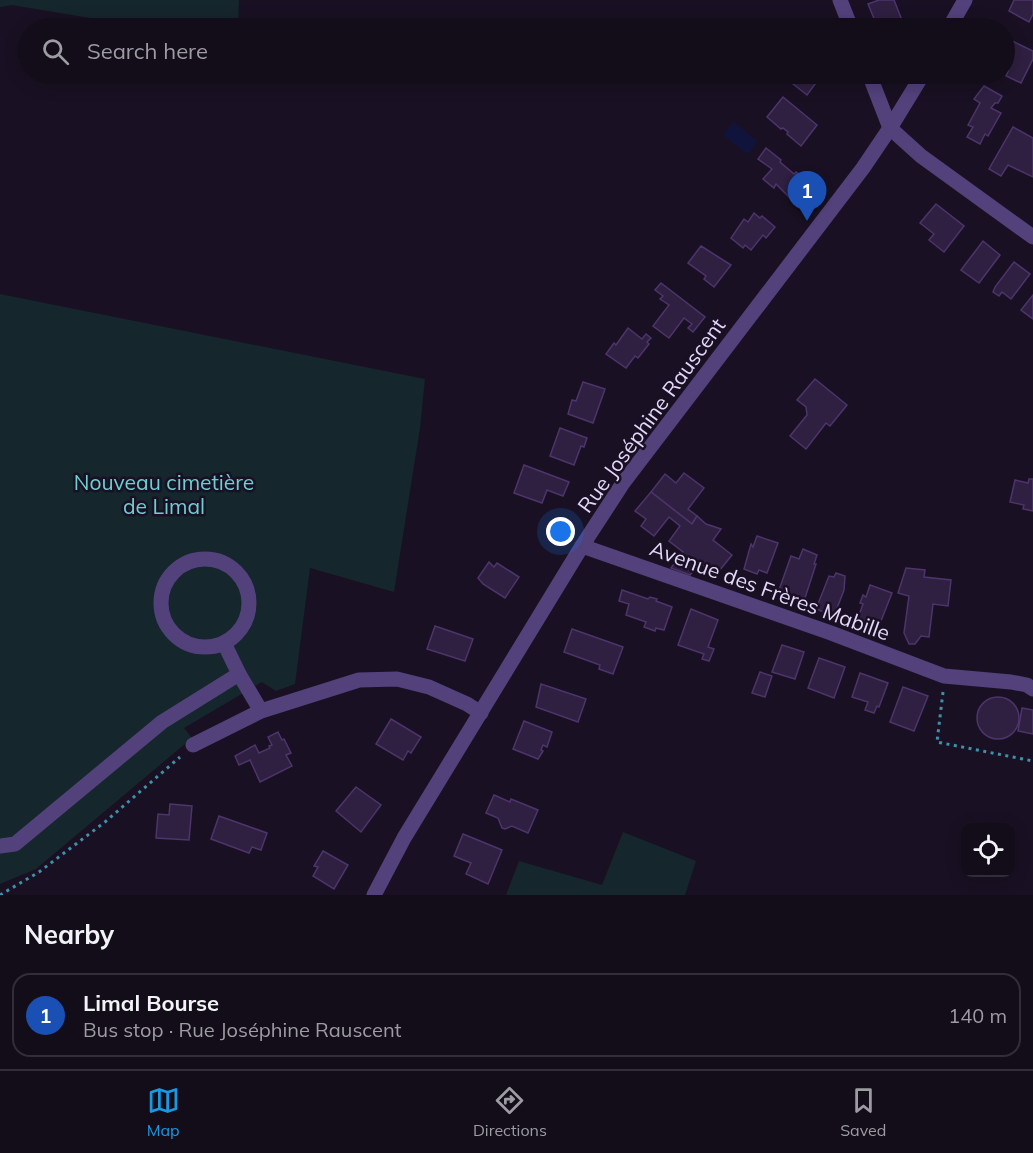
<!DOCTYPE html>
<html lang="en">
<head>
<meta charset="utf-8">
<style>
	:root { --surface:#130d1a; --page:#1c1623; --text:#f1f3f6; --muted:#9d9ca2; --line:#322d39; --accent:#1a99e3 }
	body { margin:0; font-family:Mulish,sans-serif; background:var(--page); color:var(--text) }
	.controls { position:absolute; right:18px; bottom:18px; display:grid; overflow:hidden; border-radius:12px; box-shadow:0 3px 15px #0003 }
	.controls button { width:54px; height:54px; display:grid; place-items:center; padding:0; border:0; border-bottom:2px solid var(--line); background:var(--surface); color:var(--text); font:30px sans-serif }
	.you { position:absolute; left:561px; top:532px; width:21px; height:21px; margin:-15px; border:4px solid #fff; border-radius:50%; background:#1a73e8; box-shadow:0 0 0 9px #1a73e833 }
	.badge { display:grid; place-items:center; width:39px; height:39px; border-radius:50%; background:var(--accent); color:#fff; font-size:20px; font-weight:700 }
	.pin { position:absolute; translate:-50% -50px; filter:drop-shadow(0 2px 3px #0008) }
	.pin::after { content:''; position:absolute; top:32px; width:21px; height:18px; background:inherit; clip-path:polygon(0 0,100% 0,50% 100%) }
	.list { margin:0; padding:0; list-style:none }
	h2 { display:flex; justify-content:space-between; align-items:center; height:78px; margin:0; padding:0 24px; font-size:26px }
	h2 small { font-size:20px; font-weight:400; color:var(--muted) }
	.list li { display:grid; grid-template-columns:39px 1fr auto; gap:18px; align-items:center; box-sizing:border-box; height:84px; margin:0 12px 12px; padding:0 12px; border:2px solid var(--line); border-radius:18px }
	.list b { display:block; font-size:22px; white-space:nowrap }
	.list p { margin:0; font-size:20px; white-space:nowrap; color:var(--muted) }
	.list em { font-size:20px; font-style:normal; color:var(--muted) }
	.icon { flex:none; width:33px; height:33px; fill:none; stroke:currentColor; stroke-width:2; stroke-linecap:round; stroke-linejoin:round }
	.map { position:relative; flex:none; width:1033px; height:895px; overflow:hidden }
	.search { position:absolute; background:var(--surface); box-shadow:0 3px 15px #0003; left:18px; right:18px; top:18px; height:66px; display:flex; align-items:center; gap:15px; box-sizing:border-box; padding:0 21px; border-radius:33px; color:var(--muted); font-size:22px }
	.sheet { height:174px; background:var(--surface) }
	nav { display:flex; justify-content:space-around; align-items:center; box-sizing:border-box; height:84px; border-top:2px solid var(--line); background:var(--surface); font-size:16px; color:var(--muted) }
	nav a { display:grid; justify-items:center; gap:3px }
	nav .on { color:var(--accent) }
	.map>svg:first-child { display:block }
</style>
</head>
<body>
<div class="map">
<svg width="1033" height="895" viewBox="0 0 1033 895">
	<rect width="100%" height="100%" fill="#191123"/>
	<!-- green -->
	<g fill="#15262c">
		<polygon points="0,0 239,0 238,28 150,28 12,5 0,7"/>
		<polygon points="0,294 425,379 420,428 394,592 310,568 295,684 276,691 262,682 184,728 192,738 36,869 0,884"/>
		<polygon points="623,832 696,861 685,895 506,895 519,861 602,885"/>
	</g>
	<!-- water -->
	<polygon fill="#10143d" points="733,122 757,141 748,154 723,135"/>
	<!-- building -->
	<g fill="#2f1f41" stroke="#4d346b" stroke-width="1.5">
		<polygon points="879,0 894,0 905,28 878,28 868,4"/>
		<polygon points="1014,0 1033,0 1033,14 1029,22 1009,11"/>
		<polygon points="1004,37 1033,51 1033,59 1021,83 1006,76 1009,69 1004,66"/>
		<polygon points="794,74 825,74 822,78 821,76 807,95 788,80"/>
		<polygon points="984,86 1002,96 998,103 995,103 991,108 1001,113 988,136 985,134 980,144 967,137 973,127 968,125 980,103 974,99"/>
		<polygon points="783,97 817,125 801,146 787,134 788,132 783,128 781,129 767,117"/>
		<polygon points="1013,127 1033,138 1033,177 1008,165 1001,176 989,169"/>
		<polygon points="766,148 781,160 780,162 794,174 796,172 809,182 800,194 796,191 789,197 776,184 774,188 763,179 772,169 758,159"/>
		<polygon points="936,204 964,226 944,252 929,240 934,234 920,223"/>
		<polygon points="754,213 760,218 762,216 775,227 766,238 763,235 751,250 745,245 743,248 731,238 744,219 748,222"/>
		<polygon points="983,241 1000,255 979,283 961,270"/>
		<polygon points="701,246 731,265 714,287 704,279 706,276 688,263"/>
		<polygon points="1014,262 1030,274 1011,299 1002,292 999,296 993,292 995,287"/>
		<polygon points="661,283 705,317 693,332 688,328 692,324 684,318 669,338 653,326 669,305 660,299 663,296 655,290"/>
		<polygon points="1033,295 1033,319 1021,310"/>
		<polygon points="628,328 642,339 646,334 651,338 647,342 649,344 638,358 635,356 626,368 606,354 614,343 616,345"/>
		<polygon points="815,379 847,405 830,426 826,423 806,449 790,436 807,415 806,407 797,400"/>
		<polygon points="583,382 605,389 593,423 568,414 572,400 576,401"/>
		<polygon points="560,428 587,438 584,447 581,446 574,465 550,456"/>
		<polygon points="524,465 569,482 563,496 547,490 542,503 514,493"/>
		<polygon points="684,473 704,488 688,509 697,516 692,524 651,492 665,474 676,483"/>
		<polygon points="1029,479 1033,479 1033,511 1023,509 1024,505 1010,502 1015,480 1028,483"/>
		<polygon points="651,492 692,524 697,516 706,524 721,529 713,540 732,555 715,576 700,563 690,575 671,568 683,552 669,541 680,526 669,517 654,536 641,526 646,519 635,511"/>
		<polygon points="757,536 778,543 767,573 759,570 757,574 744,569 751,544 753,547"/>
		<polygon points="803,549 817,555 814,564 816,564 804,601 779,590 791,556 799,559"/>
		<polygon points="489,562 494,567 497,563 519,577 505,598 483,584 478,578"/>
		<polygon points="906,568 925,570 924,577 951,580 948,606 933,604 929,637 921,636 915,644 909,644 904,633 909,596 898,593"/>
		<polygon points="836,573 845,576 844,590 834,616 816,609 829,576 834,577"/>
		<polygon points="870,585 892,593 879,626 858,618 863,604 860,603 863,595 866,597"/>
		<polygon points="622,590 648,599 650,597 657,599 656,601 672,607 664,630 656,628 655,631 644,627 646,622 626,615 629,604 619,601"/>
		<polygon points="691,609 718,620 708,647 714,649 709,661 702,659 704,654 678,645"/>
		<polygon points="435,626 473,639 465,661 427,649"/>
		<polygon points="572,629 623,647 613,674 599,669 600,665 564,652"/>
		<polygon points="782,645 804,652 795,679 772,672"/>
		<polygon points="819,658 845,667 834,698 808,688"/>
		<polygon points="760,672 772,676 765,697 752,693"/>
		<polygon points="860,673 888,683 879,707 877,706 874,713 865,710 868,702 852,697"/>
		<polygon points="541,684 586,699 578,722 536,707"/>
		<polygon points="903,687 928,696 914,731 890,722"/>
		<circle cx="998" cy="718" r="21"/>
		<polygon points="1022,708 1033,710 1033,734 1018,731"/>
		<polygon points="391,719 421,737 411,753 408,751 403,760 376,744"/>
		<polygon points="524,721 552,732 547,747 543,745 541,750 543,751 538,759 513,749"/>
		<polygon points="278,732 282,740 284,739 291,753 286,755 292,766 260,782 250,760 239,765 235,756 255,745 259,753 270,748 269,746 272,745 268,737"/>
		<polygon points="356,787 381,805 361,832 336,811"/>
		<polygon points="494,795 510,802 511,799 538,810 528,833 512,826 505,829 502,828 498,818 486,813"/>
		<polygon points="170,804 192,806 189,840 156,838 158,814 169,815"/>
		<polygon points="219,816 267,833 261,850 252,847 249,853 211,839"/>
		<polygon points="463,834 502,850 488,884 466,874 471,863 454,856"/>
		<polygon points="323,851 348,865 334,889 313,876 318,867 314,866"/>
	</g>
	<g fill="none" stroke-linecap="round" stroke-linejoin="round">
		<!-- path -->
		<g stroke="#3d92a9" stroke-width="3" stroke-dasharray="3 4.5" stroke-linecap="butt">
			<polyline points="943,692 937,742 1033,761"/>
			<polyline points="0,895 39,872 105,822 180,757"/>
		</g>
		<!-- minor -->
		<g stroke="#53417c" stroke-width="15">
			<polyline points="840,0 851,28"/>
			<polyline points="949,28 965,0"/>
			<polyline points="869,74 890,128 921,156 1033,237"/>
			<polyline points="582,546 831,633 944,676 1011,682 1027,685 1033,689"/>
			<circle cx="205" cy="603" r="44"/>
			<polyline points="224,643 239,674 261,711"/>
			<polyline points="193,745 261,711 359,680 397,679 429,687 467,704 481,713"/>
			<polyline points="0,846 15,844 162,722 239,674"/>
			<polyline points="374,895 404,838 582,546 623,483 863,168 890,128 923,74"/>
		</g>
	</g>
	<g text-anchor="middle" dominant-baseline="central" stroke-width="5" stroke-linejoin="round" paint-order="stroke">
		<!-- street labels -->
		<g font-size="21" fill="#e5d7fa" stroke="#191123">
			<text transform="translate(651 415) rotate(-54)">Rue Joséphine Rauscent</text>
			<text transform="translate(770 590) rotate(20)">Avenue des Frères Mabille</text>
		</g>
		<!-- park labels -->
		<g font-size="21" fill="#6bd0d2" stroke="#191123">
			<text x="164" y="482">Nouveau cimetière<tspan x="164" dy="24">de Limal</tspan></text>
		</g>
	</g>
</svg>
<div class="controls">
<button><svg class="icon" aria-label="locate" viewBox="0 0 24 24"><circle cx="12" cy="12" r="6"/><path d="M12 2v4M12 18v4M2 12h4M18 12h4"/></svg></button>
</div>
<div class="you"></div>
<div class="pin badge" style="left:807px;top:221px;background:#1a4fb4">1</div>
<div class="search"><svg class="icon" aria-label="search" viewBox="0 0 24 24"><circle cx="10" cy="10" r="6"/><path d="M15 15l6 6"/></svg>Search here</div>
</div>
<section class="sheet">
<h2>Nearby<small></small></h2>
<ul class="list">
<li><span class="badge" style="background:#1a4fb4">1</span><div><b>Limal Bourse</b><p>Bus stop · Rue Joséphine Rauscent</p></div><em>140 m</em></li>
</ul>
</section>
<nav>
<a class="on"><svg class="icon" aria-label="map" viewBox="0 0 24 24"><path d="M3 6l6-2 6 2 6-2v14l-6 2-6-2-6 2zM9 4v14M15 6v14"/></svg>Map</a>
<a><svg class="icon" aria-label="directions" viewBox="0 0 24 24"><path d="M12 3l9 9-9 9-9-9zM9 14v-3h6M13 9l2 2-2 2"/></svg>Directions</a>
<a><svg class="icon" aria-label="saved" viewBox="0 0 24 24"><path d="M7 4h10v16l-5-4-5 4z"/></svg>Saved</a>
</nav>
</body>
</html>
